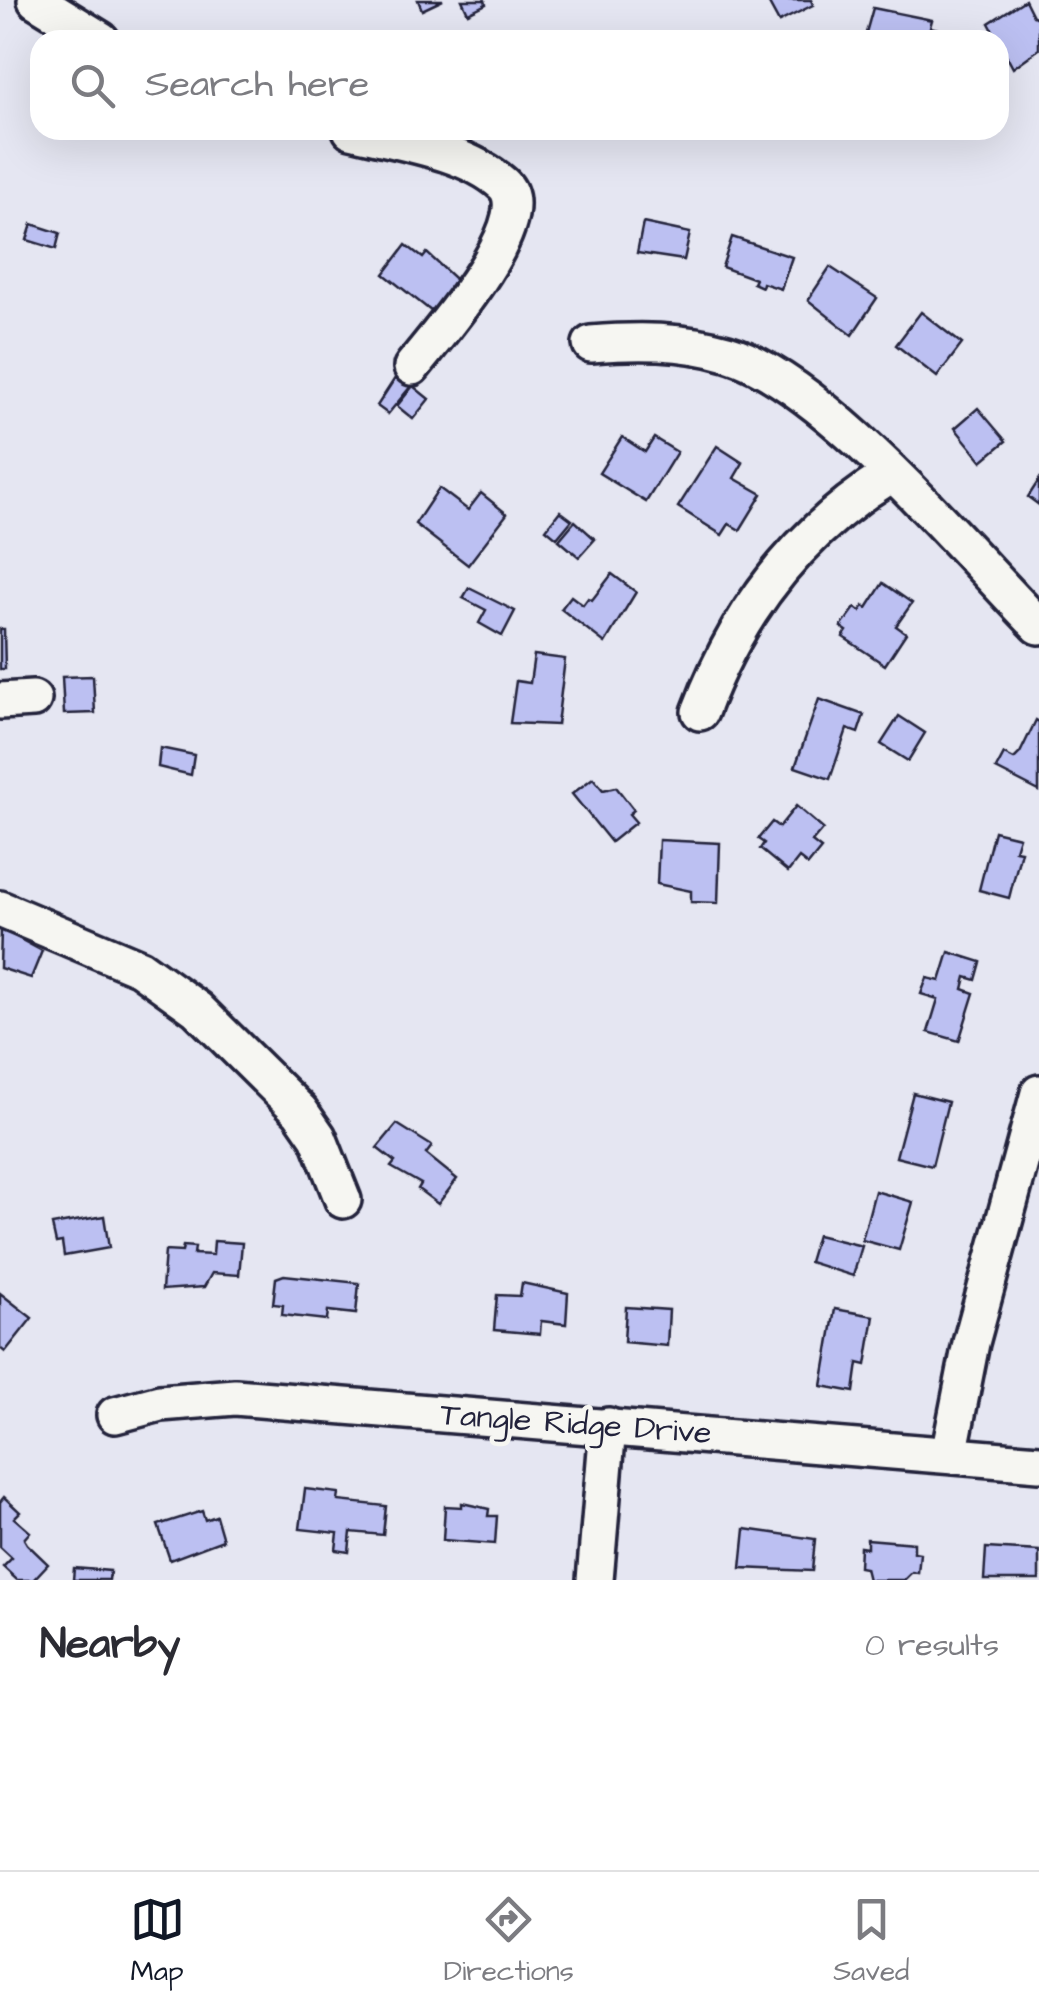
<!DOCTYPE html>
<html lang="en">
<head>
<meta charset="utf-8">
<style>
	:root { --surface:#fff; --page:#f2f2f3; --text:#2b2b33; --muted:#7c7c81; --line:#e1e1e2; --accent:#111827 }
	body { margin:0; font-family:"Architects Daughter",sans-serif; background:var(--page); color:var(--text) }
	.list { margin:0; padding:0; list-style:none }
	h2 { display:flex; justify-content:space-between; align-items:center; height:130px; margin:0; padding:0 40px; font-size:42px }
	h2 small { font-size:32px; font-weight:400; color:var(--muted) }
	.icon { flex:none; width:55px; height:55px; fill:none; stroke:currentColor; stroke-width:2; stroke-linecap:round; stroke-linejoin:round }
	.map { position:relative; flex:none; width:1039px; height:1580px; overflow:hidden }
	.search { position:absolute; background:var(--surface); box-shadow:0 10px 40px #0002; left:30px; right:30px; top:30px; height:110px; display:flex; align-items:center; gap:25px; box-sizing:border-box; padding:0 35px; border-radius:30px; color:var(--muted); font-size:38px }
	.sheet { height:290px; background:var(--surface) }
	nav { display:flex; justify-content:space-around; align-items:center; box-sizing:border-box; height:140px; border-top:2px solid var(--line); background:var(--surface); font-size:28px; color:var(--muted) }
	nav a { display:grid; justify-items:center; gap:5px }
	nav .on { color:var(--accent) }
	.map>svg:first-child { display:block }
</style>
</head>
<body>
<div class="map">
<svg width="1039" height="1580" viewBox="0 0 1039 1580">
	<rect width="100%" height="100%" fill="#e5e6f2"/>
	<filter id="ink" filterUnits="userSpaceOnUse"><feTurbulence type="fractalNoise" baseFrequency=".01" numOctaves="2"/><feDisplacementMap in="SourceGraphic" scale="20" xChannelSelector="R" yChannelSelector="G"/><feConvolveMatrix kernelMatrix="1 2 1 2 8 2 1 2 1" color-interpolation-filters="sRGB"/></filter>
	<g filter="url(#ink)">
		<!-- building -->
		<g fill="#bcc0f2" stroke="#22223b" stroke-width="2.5">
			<polygon points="418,0 443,0 422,10"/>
			<polygon points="462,0 485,0 486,4 468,13"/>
			<polygon points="767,0 811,0 813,5 779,22"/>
			<polygon points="1025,0 1033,16 1039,18 1039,49 1013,68 989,23"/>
			<polygon points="873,8 932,20 930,27 954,33 952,40 864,40"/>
			<polygon points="643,223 690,233 684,260 637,253"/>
			<polygon points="32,224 60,233 56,249 27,240"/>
			<polygon points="732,237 792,257 781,289 763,283 762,287 753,283 755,279 722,267"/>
			<polygon points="406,245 423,258 427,253 465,288 441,319 384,274"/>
			<polygon points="830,267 877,298 852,335 808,300"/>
			<polygon points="921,312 962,344 937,377 896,345"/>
			<polygon points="397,375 411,386 388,414 377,406"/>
			<polygon points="413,386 429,399 413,419 397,406"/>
			<polygon points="978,408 1006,441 982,461 955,428"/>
			<polygon points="622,437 645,452 654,438 677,452 646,502 599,473"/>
			<polygon points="717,446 743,463 734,478 762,494 740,530 729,524 722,535 678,507"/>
			<polygon points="1039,480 1039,505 1028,497"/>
			<polygon points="439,488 468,510 481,493 507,514 468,565 415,524"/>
			<polygon points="560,511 572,520 557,538 546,529"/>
			<polygon points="575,521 595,539 579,557 559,540"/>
			<polygon points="612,574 636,592 605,643 561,609 571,596 583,605 588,598 592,600"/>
			<polygon points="883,583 912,603 896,626 906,633 885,665 843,637 847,631 841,627 855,608 860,611 864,606 867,608"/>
			<polygon points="469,588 515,611 502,636 479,623 486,610 463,598"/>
			<polygon points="0,629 4,629 5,669 0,669"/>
			<polygon points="534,655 565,659 557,725 510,723 516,681 530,683"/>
			<polygon points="93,676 95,713 64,714 62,677"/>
			<polygon points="819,699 864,715 858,733 847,729 830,779 795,767"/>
			<polygon points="899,716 925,733 908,761 881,744"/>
			<polygon points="1036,720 1039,722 1039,791 996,769 1004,754 1014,759 1020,753"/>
			<polygon points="160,748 194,755 191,775 158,767"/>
			<polygon points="593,778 603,790 616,787 634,810 629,814 636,822 611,842 572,794"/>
			<polygon points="796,806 823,829 812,842 821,849 808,865 799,858 788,872 760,849 764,843 758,839 772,822 779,827"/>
			<polygon points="994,831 1019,837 1015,850 1021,851 1009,898 979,890"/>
			<polygon points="659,840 720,843 718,903 691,902 691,891 657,884"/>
			<polygon points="1,929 42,951 31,978 0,968"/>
			<polygon points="949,952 981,962 976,980 966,977 963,989 974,993 959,1041 928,1032 938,999 921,994 927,978 940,981"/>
			<polygon points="913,1093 948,1102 932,1166 896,1157"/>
			<polygon points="397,1124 432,1146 426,1154 457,1179 438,1204 418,1189 421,1184 391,1167 395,1162 377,1148"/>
			<polygon points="875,1191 913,1202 899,1250 862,1240"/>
			<polygon points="104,1216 109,1248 64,1256 62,1242 56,1243 52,1225"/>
			<polygon points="817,1235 862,1246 853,1276 809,1262"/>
			<polygon points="214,1241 242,1243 239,1275 212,1273 204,1287 162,1290 165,1251 182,1252 183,1246 195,1247 194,1254 213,1255"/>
			<polygon points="284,1275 359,1283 356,1314 328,1311 327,1320 282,1315 283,1305 273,1304 276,1278"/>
			<polygon points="522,1283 568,1293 566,1324 541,1321 540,1334 494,1330 497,1295 520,1296"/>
			<polygon points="0,1293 32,1318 5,1352 0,1348"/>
			<polygon points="626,1307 669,1310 667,1346 624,1342"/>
			<polygon points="835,1309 874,1316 866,1365 858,1363 854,1392 822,1386"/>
			<polygon points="305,1489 339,1493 338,1501 386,1506 383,1535 351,1532 349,1552 336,1550 338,1533 300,1529"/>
			<polygon points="4,1497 20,1512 14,1518 30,1532 24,1539 27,1544 48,1564 33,1580 17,1580 3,1567 12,1558 0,1547 0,1502"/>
			<polygon points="462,1503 489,1509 488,1516 497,1516 495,1544 443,1540 445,1506 462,1507"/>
			<polygon points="202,1511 205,1520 216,1516 223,1540 170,1560 158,1525"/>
			<polygon points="745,1529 815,1539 812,1571 741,1568"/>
			<polygon points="867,1539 914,1543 914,1552 920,1553 918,1573 912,1572 904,1580 868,1580 865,1568 859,1567 860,1547 867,1548"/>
			<polygon points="986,1548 1039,1551 1039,1580 984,1580"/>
			<polygon points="74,1568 110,1571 109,1580 73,1580"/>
		</g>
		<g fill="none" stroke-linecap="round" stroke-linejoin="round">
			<defs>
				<g id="minor">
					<polyline points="36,0 101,40"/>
					<path d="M 351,130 C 399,142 465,150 503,184 C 541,219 436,336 412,367"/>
					<path d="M 591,344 C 637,340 682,340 727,353 C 825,382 964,550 1039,626"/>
					<polyline points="0,701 33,699"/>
					<path d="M 700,712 C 737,613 799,531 890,475"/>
					<polyline points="0,909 140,968 197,1009 300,1111 318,1137 343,1200"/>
					<polyline points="115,1415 160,1403 235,1397 1039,1463"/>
					<polyline points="949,1455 971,1343 1039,1093"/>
					<polyline points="595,1580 608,1426"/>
				</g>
			</defs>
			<!-- minor casing -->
			<use href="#minor" stroke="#22223b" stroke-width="42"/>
			<!-- minor -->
			<use href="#minor" stroke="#f6f6f2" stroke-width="35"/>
		</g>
	</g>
	<g text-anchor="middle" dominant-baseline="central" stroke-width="9" stroke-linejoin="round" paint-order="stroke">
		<!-- street labels -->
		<g font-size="32" fill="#22223b" stroke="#f6f6f2">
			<text transform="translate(576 1424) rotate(4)">Tangle Ridge Drive</text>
		</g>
	</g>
</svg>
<div class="search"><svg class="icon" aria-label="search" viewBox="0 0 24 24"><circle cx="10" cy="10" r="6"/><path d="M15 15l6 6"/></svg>Search here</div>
</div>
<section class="sheet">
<h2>Nearby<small>0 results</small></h2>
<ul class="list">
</ul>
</section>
<nav>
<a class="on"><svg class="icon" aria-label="map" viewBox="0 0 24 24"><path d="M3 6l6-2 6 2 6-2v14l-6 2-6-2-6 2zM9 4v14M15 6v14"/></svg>Map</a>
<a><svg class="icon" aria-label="directions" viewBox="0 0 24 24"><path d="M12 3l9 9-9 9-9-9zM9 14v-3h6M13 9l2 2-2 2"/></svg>Directions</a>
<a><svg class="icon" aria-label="saved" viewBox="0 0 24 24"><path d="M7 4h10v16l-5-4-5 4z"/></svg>Saved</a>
</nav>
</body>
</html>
